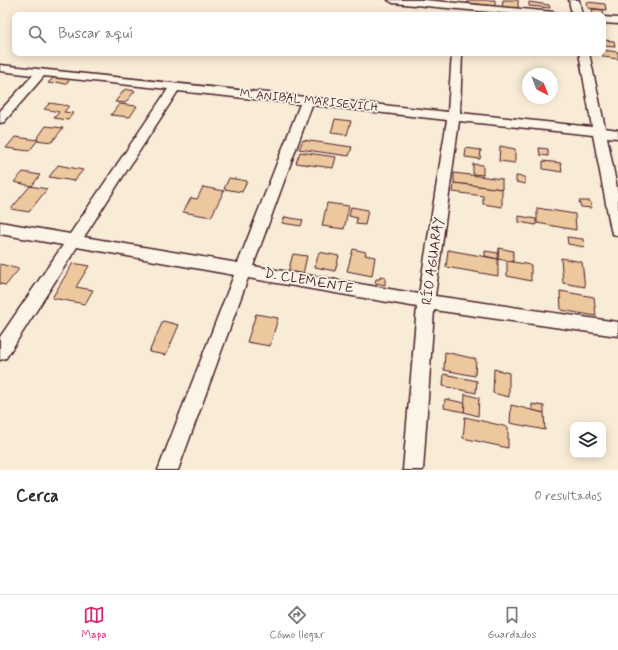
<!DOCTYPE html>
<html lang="es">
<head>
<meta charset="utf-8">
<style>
	:root { --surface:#fff; --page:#f2f2f3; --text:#2b2b33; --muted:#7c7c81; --line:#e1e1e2; --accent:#db2777 }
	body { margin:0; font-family:Mynerve,sans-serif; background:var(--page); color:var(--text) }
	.controls { position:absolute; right:12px; bottom:12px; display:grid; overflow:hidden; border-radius:8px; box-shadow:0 2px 10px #0003 }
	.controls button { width:36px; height:36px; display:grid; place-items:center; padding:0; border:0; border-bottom:1px solid var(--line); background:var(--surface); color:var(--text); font:20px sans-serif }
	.compass { position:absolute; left:522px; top:68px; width:36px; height:36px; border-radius:50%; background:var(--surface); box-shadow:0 2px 10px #0003; rotate:138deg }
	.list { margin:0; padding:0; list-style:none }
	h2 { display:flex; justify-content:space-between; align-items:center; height:52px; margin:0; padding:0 16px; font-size:17px }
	h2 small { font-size:13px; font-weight:400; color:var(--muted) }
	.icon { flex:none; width:22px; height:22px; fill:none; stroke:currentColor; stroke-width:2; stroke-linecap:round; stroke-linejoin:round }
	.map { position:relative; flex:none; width:618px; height:470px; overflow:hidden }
	.search { position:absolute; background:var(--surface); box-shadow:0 2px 10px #0003; left:12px; right:12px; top:12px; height:44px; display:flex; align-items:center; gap:10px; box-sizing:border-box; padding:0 14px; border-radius:8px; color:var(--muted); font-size:15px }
	.sheet { height:124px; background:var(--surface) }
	nav { display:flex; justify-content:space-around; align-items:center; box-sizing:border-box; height:56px; border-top:1px solid var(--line); background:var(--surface); font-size:11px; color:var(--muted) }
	nav a { display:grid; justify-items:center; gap:2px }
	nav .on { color:var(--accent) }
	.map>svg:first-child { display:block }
</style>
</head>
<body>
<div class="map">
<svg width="618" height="470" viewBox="0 0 618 470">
	<rect width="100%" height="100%" fill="#f9ecd7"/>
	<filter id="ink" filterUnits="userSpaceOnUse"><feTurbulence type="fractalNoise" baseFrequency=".025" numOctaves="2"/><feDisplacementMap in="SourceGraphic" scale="8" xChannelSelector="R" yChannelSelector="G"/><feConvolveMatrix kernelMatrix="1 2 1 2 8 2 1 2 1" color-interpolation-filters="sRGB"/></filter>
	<g filter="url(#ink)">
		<!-- building -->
		<g fill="#edc79d" stroke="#4a1f2b">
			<polygon points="468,0 495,0 495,6 467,3"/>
			<polygon points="503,0 518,0 518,11 502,9"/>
			<polygon points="529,2 549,5 550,8 529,6"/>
			<polygon points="587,2 605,4 606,10 588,8"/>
			<polygon points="592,9 603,10 604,18 603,15 593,15"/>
			<polygon points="603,40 614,41 615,47 603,46"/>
			<polygon points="603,50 618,52 618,59 603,57"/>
			<polygon points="54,77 70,79 66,84 56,82 54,84 48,83"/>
			<polygon points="125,89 135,91 125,103 115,102"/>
			<polygon points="50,103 69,106 64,112 73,113 68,120 54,118 59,112 44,109"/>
			<polygon points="119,104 137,106 130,117 111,115"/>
			<polygon points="335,119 351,121 347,135 331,133"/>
			<polygon points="46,126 63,128 52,142 36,140"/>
			<polygon points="15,137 38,140 29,151 6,148"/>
			<polygon points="303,140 352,147 349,156 299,149"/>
			<polygon points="500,146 515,149 515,163 499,161"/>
			<polygon points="466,148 481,150 480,159 465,157"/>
			<polygon points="539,148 548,149 548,156 540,155"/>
			<polygon points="300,152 336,157 333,168 296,163"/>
			<polygon points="543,161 561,163 562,172 543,169"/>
			<polygon points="473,164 483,165 483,175 473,174"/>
			<polygon points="58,165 83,170 74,181 49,177"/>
			<polygon points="23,172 40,175 32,186 14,182"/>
			<polygon points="454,173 502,179 502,189 454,183"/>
			<polygon points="516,176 525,177 525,184 516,182"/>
			<polygon points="229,178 247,181 242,192 224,189"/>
			<polygon points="454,183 502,189 502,207 483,204 483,196 453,192"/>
			<polygon points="30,186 47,189 29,212 11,209"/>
			<polygon points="203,187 224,191 211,217 183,212 191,198 197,199"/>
			<polygon points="579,201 590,201 592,208 581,207"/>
			<polygon points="327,203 349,206 344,229 322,226"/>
			<polygon points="351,207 368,210 365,225 356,224 357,218 349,216"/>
			<polygon points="537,208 575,214 576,230 537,223"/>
			<polygon points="519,216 536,219 536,225 519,222"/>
			<polygon points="285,217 303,220 301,226 282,223"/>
			<polygon points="567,237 583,239 584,247 568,244"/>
			<polygon points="499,248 513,251 513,262 498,259"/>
			<polygon points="353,249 366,252 365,255 375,257 372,276 347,271"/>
			<polygon points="448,250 498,259 498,276 446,267"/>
			<polygon points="485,251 498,253 498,259 485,256"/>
			<polygon points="319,252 339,256 335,271 315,267"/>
			<polygon points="293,254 307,256 303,274 288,272"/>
			<polygon points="561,258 582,262 585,287 563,283"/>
			<polygon points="507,261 531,265 531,281 507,276"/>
			<polygon points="73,263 89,266 76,287 93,290 85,304 52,298"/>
			<polygon points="0,264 19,269 6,285 0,284"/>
			<polygon points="380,276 385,277 385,285 375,283 376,279 380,279"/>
			<polygon points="560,291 594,297 596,316 561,310"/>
			<polygon points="256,314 278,318 270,346 247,342"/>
			<polygon points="163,321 179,325 166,355 149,352"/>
			<polygon points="445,352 476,359 475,376 444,370"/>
			<polygon points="494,369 509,373 509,397 493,393"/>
			<polygon points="444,374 477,381 476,393 443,386"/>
			<polygon points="465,394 479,398 478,416 464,412"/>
			<polygon points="445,399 465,403 464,412 444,408"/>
			<polygon points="532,404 544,406 544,413 532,410"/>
			<polygon points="511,405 544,413 545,430 510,423"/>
			<polygon points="465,417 508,427 508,448 463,438"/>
		</g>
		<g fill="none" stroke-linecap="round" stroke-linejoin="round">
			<defs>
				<g id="street">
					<polygon points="388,0 424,0 554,12 559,15 522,15 393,3"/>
					<polygon points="569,0 579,0 582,15 572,15"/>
					<polygon points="603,17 618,18 618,24 603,23"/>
					<path d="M 452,53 L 462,53 L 460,113 L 592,127 L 579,53 L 589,53 L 605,128 L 618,130 L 618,138 L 607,137 L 618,193 L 618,236 L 613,234 L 611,230 L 593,135 L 459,121 L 435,296 L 618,322 L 618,336 L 434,310 L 423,470 L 403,470 L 417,307 L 248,278 L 178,470 L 158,470 L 234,275 L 77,247 L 6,358 L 0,360 L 0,337 L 63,245 L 0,234 L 0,222 L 70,234 L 168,89 L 44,76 L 4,122 L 0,123 L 0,111 L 33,75 L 0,71 L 0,65 L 448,112 ZM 178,91 L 300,104 L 238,263 L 84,237 ZM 312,105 L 447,120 L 419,294 L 253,266 Z"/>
				</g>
			</defs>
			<!-- street casing -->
			<use href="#street" stroke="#4a1f2b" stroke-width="3"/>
			<!-- street -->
			<use href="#street" fill="#fcf5e5" fill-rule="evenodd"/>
		</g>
	</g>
	<g text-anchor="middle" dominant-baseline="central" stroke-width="3.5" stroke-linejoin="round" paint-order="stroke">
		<!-- far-street labels -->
		<g font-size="12" fill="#4a1f2b" stroke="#fcf5e5">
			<text transform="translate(309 101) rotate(6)">M. ANIBAL MARISEVICH</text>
		</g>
		<!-- street labels -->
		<g font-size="14" fill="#4a1f2b" stroke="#fcf5e5">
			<text transform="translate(433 261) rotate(-82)">RÍO AGUARAY</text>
			<text transform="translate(309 281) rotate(10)">D. CLEMENTE</text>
		</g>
	</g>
</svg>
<div class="controls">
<button><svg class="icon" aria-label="layers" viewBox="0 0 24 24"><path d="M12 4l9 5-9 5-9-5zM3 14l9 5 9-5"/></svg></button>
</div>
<svg class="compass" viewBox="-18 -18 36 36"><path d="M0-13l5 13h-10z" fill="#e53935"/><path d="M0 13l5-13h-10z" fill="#7c7c81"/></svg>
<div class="search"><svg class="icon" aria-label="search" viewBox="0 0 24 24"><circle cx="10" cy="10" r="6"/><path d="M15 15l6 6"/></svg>Buscar aquí</div>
</div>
<section class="sheet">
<h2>Cerca<small>0 resultados</small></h2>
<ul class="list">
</ul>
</section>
<nav>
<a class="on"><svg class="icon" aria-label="map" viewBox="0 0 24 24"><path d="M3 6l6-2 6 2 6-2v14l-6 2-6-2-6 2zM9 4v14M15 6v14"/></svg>Mapa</a>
<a><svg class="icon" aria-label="directions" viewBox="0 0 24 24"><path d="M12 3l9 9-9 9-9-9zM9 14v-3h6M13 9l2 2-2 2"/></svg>Cómo llegar</a>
<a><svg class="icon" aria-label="saved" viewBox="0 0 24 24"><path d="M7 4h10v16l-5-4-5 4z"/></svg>Guardados</a>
</nav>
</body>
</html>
